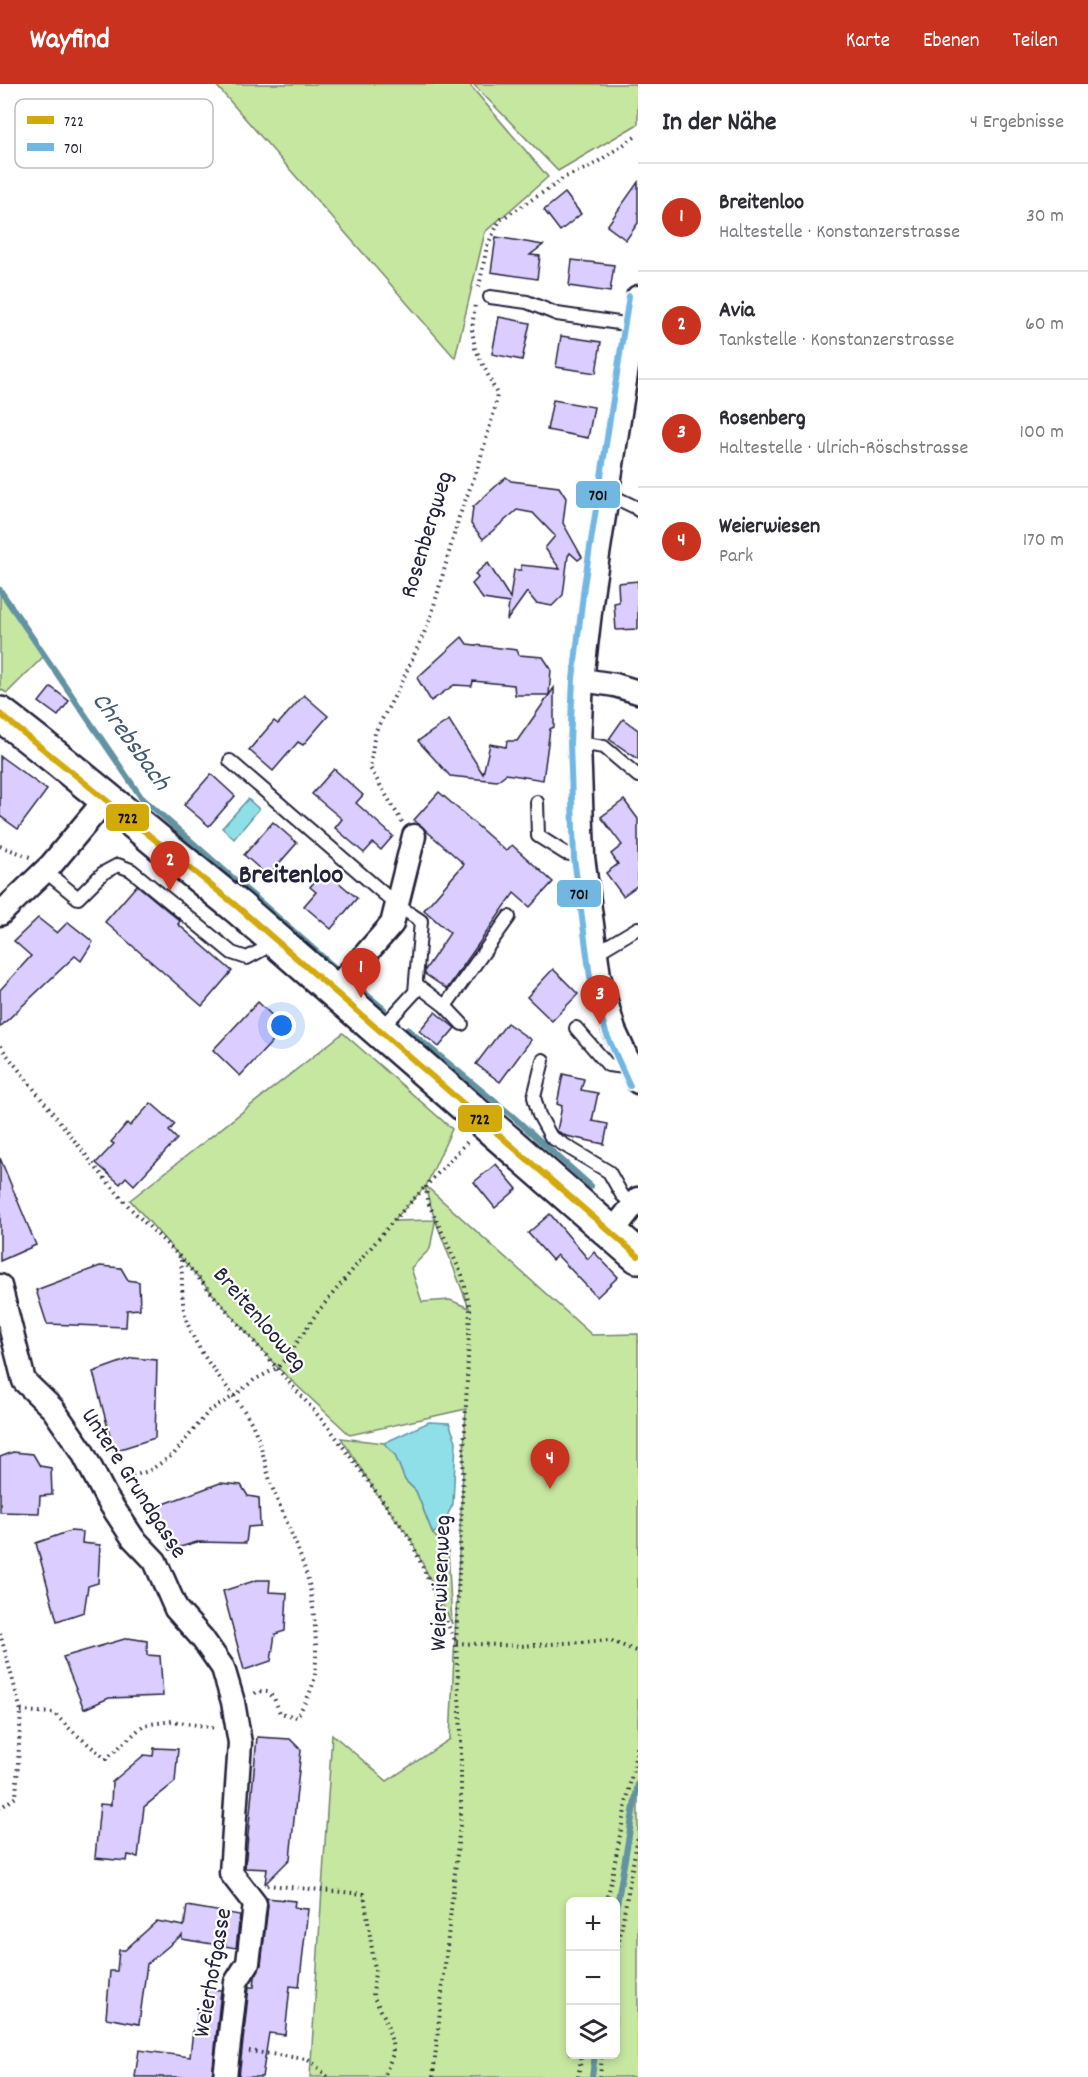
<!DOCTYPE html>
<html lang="de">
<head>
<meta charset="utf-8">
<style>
	:root { --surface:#fff; --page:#f7f7f7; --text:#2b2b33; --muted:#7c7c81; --line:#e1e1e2; --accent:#c8321e }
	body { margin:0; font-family:Dekko,sans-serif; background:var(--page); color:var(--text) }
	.controls { position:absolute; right:18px; bottom:18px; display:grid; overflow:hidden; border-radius:9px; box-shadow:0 3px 9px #0003 }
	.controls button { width:54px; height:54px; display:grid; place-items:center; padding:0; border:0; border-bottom:2px solid var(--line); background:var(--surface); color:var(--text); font:30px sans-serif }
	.you { position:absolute; left:282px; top:942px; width:21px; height:21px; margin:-15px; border:4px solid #fff; border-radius:50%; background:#1a73e8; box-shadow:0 0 0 9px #1a73e833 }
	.badge { display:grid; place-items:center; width:39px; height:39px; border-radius:50%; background:var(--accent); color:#fff; font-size:20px; font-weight:700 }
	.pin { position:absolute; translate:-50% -50px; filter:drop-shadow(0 2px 3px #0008) }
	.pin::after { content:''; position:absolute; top:32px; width:21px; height:18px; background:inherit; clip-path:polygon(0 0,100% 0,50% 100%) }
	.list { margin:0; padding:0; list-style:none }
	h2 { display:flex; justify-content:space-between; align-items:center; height:78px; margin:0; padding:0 24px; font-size:26px }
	h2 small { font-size:20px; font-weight:400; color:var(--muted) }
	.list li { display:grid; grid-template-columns:39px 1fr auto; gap:18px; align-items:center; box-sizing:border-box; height:108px; padding:0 24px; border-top:2px solid var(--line) }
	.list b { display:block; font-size:22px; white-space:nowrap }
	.list p { margin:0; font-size:20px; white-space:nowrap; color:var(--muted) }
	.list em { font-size:20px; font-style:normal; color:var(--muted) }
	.icon { flex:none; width:33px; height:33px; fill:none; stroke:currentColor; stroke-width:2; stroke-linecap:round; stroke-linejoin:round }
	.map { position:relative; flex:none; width:638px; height:1993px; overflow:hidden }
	header { display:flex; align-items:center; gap:36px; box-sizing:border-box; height:84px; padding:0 30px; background:var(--accent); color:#fff }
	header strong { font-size:28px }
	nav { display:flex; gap:33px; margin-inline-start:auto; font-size:21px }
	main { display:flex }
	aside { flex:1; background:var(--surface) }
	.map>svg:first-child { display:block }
</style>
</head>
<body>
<header>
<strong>Wayfind</strong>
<nav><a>Karte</a><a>Ebenen</a><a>Teilen</a></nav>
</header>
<main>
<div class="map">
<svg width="638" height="1993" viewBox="0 0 638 1993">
	<rect width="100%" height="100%" fill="#fff"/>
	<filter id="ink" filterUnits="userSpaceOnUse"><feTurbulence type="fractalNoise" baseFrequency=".0167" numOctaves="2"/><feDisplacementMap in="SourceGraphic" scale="12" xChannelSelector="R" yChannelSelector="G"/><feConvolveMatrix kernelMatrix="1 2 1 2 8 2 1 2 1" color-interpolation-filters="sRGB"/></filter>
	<g filter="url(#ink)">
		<!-- green -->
		<g fill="#c6e7a0" stroke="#74846e" stroke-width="1.5" fill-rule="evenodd">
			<polygon points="215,0 469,0 548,93 485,148 455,274"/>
			<polygon points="473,0 638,0 638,40 558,87"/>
			<polygon points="0,507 45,571 7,609 0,605"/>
			<path d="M 343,949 L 452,1045 L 426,1102 L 592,1251 L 638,1250 L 638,1993 L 310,1993 L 332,1650 L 387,1697 L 450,1655 L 466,1325 L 350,1351 L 277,1283 L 130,1116 ZM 425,1103 L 435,1136 L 394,1137 L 394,1136 ZM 435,1138 L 436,1138 L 469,1224 L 450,1216 L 422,1218 L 411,1184 L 430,1165 ZM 570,1818 L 616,1818 L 616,1970 L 570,1970 Z"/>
			<polygon points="341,1354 384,1359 395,1371 405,1396 416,1407 433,1450 448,1465 452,1540 410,1454 377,1410"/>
		</g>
		<!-- water -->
		<g fill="#8edfe7" stroke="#6393a2" stroke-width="1.5">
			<polygon points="248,715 259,725 234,755 222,744"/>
			<polygon points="429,1338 449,1339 456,1357 453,1420 442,1442 433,1450 416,1407 405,1396 395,1371 384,1359"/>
		</g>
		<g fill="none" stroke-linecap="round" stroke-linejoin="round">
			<!-- stream -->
			<g stroke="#6393a2" stroke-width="6">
				<polyline points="0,506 141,713 334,883"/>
				<polyline points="361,906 384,925"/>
				<polyline points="407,945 510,1030 591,1102"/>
				<polyline points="616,1827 638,1699"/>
				<polyline points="592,1993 595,1970"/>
			</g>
		</g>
		<!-- building -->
		<g fill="#dbcdff" stroke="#22223b" stroke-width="1.5">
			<polygon points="638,98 638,139 626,156 607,142"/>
			<polygon points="565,109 581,130 560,147 544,126"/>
			<polygon points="496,153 543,161 530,171 540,172 537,195 491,188"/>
			<polygon points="572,176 614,181 610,208 569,202"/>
			<polygon points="499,233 530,239 522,276 492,270"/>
			<polygon points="561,252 601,258 596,289 556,283"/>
			<polygon points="553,316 594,323 588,354 547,346"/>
			<polygon points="506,393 511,397 559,403 566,414 563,439 582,473 578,476 570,469 568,472 563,511 552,522 536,519 527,508 507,536 509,519 483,515 472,500 478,494 475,490 488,479 510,514 514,486 521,486 521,481 560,485 545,464 555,452 533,429 517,426 483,455 471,440 473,423"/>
			<polygon points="638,497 638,545 616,546 614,519 619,518 618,499"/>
			<polygon points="462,553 467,560 517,566 519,571 543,573 551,585 549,611 515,611 514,601 473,597 472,602 454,601 431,617 417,594"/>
			<polygon points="51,603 69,617 58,632 39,618"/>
			<polygon points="554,604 554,643 550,645 543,696 506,690 497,697 450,692 418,657 449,636 483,690 490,660 506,663 507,657 517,657"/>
			<polygon points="304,611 328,632 303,661 298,658 273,687 249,666 274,637 278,640"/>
			<polygon points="623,635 638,646 638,675 609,655"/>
			<polygon points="0,672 47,706 18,745 0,732"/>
			<polygon points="334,685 363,711 356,719 393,752 381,766 373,759 364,769 335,744 342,735 312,710"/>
			<polygon points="211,690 235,712 209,742 184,721"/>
			<polygon points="439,708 506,767 512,761 553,798 530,823 514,809 447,905 425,890 425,886 450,849 424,826 464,780 414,736"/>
			<polygon points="624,716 638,735 638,801 623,812 606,789 618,780 611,770 622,761 601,733"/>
			<polygon points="273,738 297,759 268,792 244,771"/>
			<polygon points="324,786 357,814 331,845 304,822 316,808 310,803"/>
			<polygon points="137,801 180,837 178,840 232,887 202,922 105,838"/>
			<polygon points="38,834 57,849 68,838 93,858 81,877 75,872 0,943 0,906 31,872 14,857"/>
			<polygon points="553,885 578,910 552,937 527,913"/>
			<polygon points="258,918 285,944 240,992 213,966"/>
			<polygon points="435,928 455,944 439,963 419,947"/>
			<polygon points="507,939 531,956 500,998 476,980"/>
			<polygon points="563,990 584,995 581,1006 598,1009 592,1037 608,1040 604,1060 566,1052 557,1047 562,1022 557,1020"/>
			<polygon points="151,1019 175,1040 169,1047 177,1055 134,1101 126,1093 120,1100 96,1079 114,1060 111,1058 127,1039 130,1042"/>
			<polygon points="0,1074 36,1161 0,1177"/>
			<polygon points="496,1080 517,1105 495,1124 474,1098"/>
			<polygon points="550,1130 588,1175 594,1168 618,1193 597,1213 557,1171 552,1176 528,1149"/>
			<polygon points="100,1182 121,1184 128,1196 139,1198 140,1225 127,1226 126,1243 47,1240 36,1206"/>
			<polygon points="132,1274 157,1276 155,1354 114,1367 93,1288"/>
			<polygon points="13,1368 33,1370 40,1382 51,1384 52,1411 40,1412 39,1429 0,1428 0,1373"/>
			<polygon points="220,1399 241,1401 248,1412 259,1414 260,1442 248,1443 246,1459 197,1458 170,1466 156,1423"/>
			<polygon points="70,1447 83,1448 82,1459 100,1461 98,1499 88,1502 84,1528 57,1537 36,1459"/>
			<polygon points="257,1496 270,1496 269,1508 287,1509 285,1547 275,1550 271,1577 244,1586 223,1507"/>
			<polygon points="128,1554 147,1557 147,1571 160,1572 163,1612 109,1614 84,1625 63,1573"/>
			<polygon points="257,1653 290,1655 301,1666 290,1775 265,1800 267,1785 245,1784"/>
			<polygon points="154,1664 178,1665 175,1698 144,1723 138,1773 128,1771 127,1777 95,1774 100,1720 111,1721 112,1698 144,1671 153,1672"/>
			<polygon points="266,1814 295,1817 294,1824 308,1825 299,1903 290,1902 285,1951 269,1949 262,1993 239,1993 249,1903 254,1903 255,1893 261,1881 268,1822"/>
			<polygon points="187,1822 240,1831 236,1864 182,1855 182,1851 147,1880 139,1940 106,1934 110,1887 117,1887 119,1866 125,1866 157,1837 184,1842"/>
			<polygon points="208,1905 221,1906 212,1993 135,1993 139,1966 190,1973 193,1946 196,1946 198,1927 205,1928"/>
		</g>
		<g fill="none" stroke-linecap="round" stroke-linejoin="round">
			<defs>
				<g id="lane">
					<polyline points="490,213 527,218 557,230 632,241"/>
					<polyline points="608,410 635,423 638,426"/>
					<polyline points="579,659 604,663 638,692"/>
					<polyline points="230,677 397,821 421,837 415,908 381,945"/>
					<polyline points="537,718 538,752 565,769 583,773"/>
					<polyline points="45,787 78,814 103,789 118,781 131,786 232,869 247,874 275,859"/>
					<polyline points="596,869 638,844"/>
					<polyline points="416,900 445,922 462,940"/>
					<polyline points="445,922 509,833"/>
					<polyline points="576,944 608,981 633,984"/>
					<polyline points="543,976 534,1013 539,1031 551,1053 609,1088 622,1111 634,1121"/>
				</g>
				<g id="street">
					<polyline points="638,213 593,503 582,596 579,659 583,773 599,892 614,946 638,998"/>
					<polyline points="582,596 615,601 638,608"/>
					<polyline points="0,830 51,781 106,715"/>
					<polyline points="334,906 392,840 414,752"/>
					<polyline points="612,1148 638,1115"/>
					<polyline points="0,1202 24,1297 53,1325 82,1367 106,1413 133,1454 155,1477 176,1525 202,1554 223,1584 233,1618 240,1659 231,1789 255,1820 248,1879 236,1898 225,1993"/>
				</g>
				<path id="secondary" d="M 0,630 C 82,692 159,760 239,824 L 638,1172"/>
			</defs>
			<!-- lane casing -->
			<use href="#lane" stroke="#22223b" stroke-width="16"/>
			<!-- street casing -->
			<use href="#street" stroke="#22223b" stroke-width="27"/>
			<!-- secondary casing -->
			<use href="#secondary" stroke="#22223b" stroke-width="38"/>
			<!-- path -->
			<g stroke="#22223b" stroke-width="4" stroke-dasharray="1.5 4.5" stroke-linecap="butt">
				<polyline points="479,203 487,162 500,136 553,102 563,94 590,83 638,51"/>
				<polyline points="402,738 370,684 375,648 399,604 430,536 459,433 478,383 495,324 497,310 475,264 472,246 475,219"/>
				<polyline points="0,762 30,773"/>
				<polyline points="0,962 96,1084 130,1124 181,1174 330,1345 410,1454 456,1559 521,1562 610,1556 638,1568"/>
				<path d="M 181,1176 C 183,1198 180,1223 189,1243 C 203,1279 232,1305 251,1338 C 262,1359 265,1382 272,1403 C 284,1433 298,1462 307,1492 C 314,1515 319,1573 314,1596 C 311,1609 303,1622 297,1633 L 280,1629 L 274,1614 L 268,1608 L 258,1607 L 253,1611"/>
				<polyline points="121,1395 149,1387 174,1370 209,1327 234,1312 254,1296 277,1284 286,1275 316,1230 393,1137 425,1103"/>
				<polyline points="0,1549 21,1627 16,1713 0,1724"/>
				<polyline points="21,1627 54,1629 71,1646 106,1675 144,1641 172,1637 217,1644"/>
				<polyline points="267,1801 364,1810 375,1886 373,1912 385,1934 392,1958 393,1970 384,1993"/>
				<polyline points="607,1818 638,1659"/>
				<polyline points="616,1874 638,1752"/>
				<polyline points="249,1967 306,1975 313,1979 328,1993"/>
				<polyline points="433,1993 461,1732 461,1648 456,1559 470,1225 462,1191 427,1116 426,1102 469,1056"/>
				<polyline points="578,1993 582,1970"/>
				<polyline points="600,1993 602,1970"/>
			</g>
			<!-- lane -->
			<use href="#lane" stroke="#fff" stroke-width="12"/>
			<!-- street -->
			<use href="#street" stroke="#fff" stroke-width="22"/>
			<!-- secondary -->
			<use href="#secondary" stroke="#fff" stroke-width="33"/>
			<defs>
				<polyline id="bus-1" points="0,630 239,824 638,1172"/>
				<polyline id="bus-2" points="629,212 584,502 573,595 570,659 574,774 590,893 606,949 630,1002"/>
			</defs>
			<!-- bus-1 casing -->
			<use href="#bus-1" stroke="#fff" stroke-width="10"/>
			<!-- bus-2 casing -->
			<use href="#bus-2" stroke="#fff" stroke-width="10"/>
			<!-- bus-1 -->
			<use href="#bus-1" stroke="#d3aa0c" stroke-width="6"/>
			<!-- bus-2 -->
			<use href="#bus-2" stroke="#72b6e2" stroke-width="6"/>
		</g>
	</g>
	<g text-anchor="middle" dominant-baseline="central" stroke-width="4.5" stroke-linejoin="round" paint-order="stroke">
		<!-- street labels -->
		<g font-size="24" fill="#22223b" stroke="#fff">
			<text transform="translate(428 451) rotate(-73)">Rosenbergweg</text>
			<text transform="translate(259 1236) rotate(49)">Breitenlooweg</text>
			<text transform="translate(133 1400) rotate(57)">Untere Grundgasse</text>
			<text transform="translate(442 1499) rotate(-88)">Weierwisenweg</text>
			<text transform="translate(214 1889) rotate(-80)">Weierhofgasse</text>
		</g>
		<!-- water labels -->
		<g font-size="26" font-style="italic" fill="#425b6f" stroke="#fff">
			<text transform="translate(130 658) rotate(54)">Chrebsbach</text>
		</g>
		<!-- quarter labels -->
		<g font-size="27" font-weight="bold" fill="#22223b" stroke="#fff">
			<text x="291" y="792">Breitenloo</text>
		</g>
	</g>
	<!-- legend -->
	<rect x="15" y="15" width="198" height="69" rx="9" fill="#fff" stroke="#bdbdc4" stroke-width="1.5"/>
	<rect x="27" y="32" width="27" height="8" fill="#d3aa0c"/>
	<rect x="27" y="59" width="27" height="8" fill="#72b6e2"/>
	<g font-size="16" fill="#22223b">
		<text x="64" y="42">722</text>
		<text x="64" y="69">701</text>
	</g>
	<g stroke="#fff" stroke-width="2">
		<rect x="575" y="396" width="46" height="29" rx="6" fill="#72b6e2"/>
		<rect x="105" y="719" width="45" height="29" rx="6" fill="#d3aa0c"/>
		<rect x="556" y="795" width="46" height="29" rx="6" fill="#72b6e2"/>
		<rect x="457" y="1020" width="46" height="29" rx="6" fill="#d3aa0c"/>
	</g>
	<g font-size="16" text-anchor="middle" font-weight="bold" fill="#111">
		<text x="598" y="416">701</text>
		<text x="128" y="739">722</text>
		<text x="579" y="815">701</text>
		<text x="480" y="1040">722</text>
	</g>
</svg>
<div class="controls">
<button>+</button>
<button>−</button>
<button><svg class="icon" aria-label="layers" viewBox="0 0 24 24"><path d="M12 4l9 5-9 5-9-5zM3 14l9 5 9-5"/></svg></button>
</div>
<div class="you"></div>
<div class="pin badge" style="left:361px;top:914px">1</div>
<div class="pin badge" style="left:170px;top:807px">2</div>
<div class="pin badge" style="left:600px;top:941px">3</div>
<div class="pin badge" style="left:550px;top:1405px">4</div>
</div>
<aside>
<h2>In der Nähe<small>4 Ergebnisse</small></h2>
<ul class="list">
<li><span class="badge">1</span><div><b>Breitenloo</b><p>Haltestelle · Konstanzerstrasse</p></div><em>30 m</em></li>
<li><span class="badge">2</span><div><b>Avia</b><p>Tankstelle · Konstanzerstrasse</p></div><em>60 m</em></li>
<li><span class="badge">3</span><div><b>Rosenberg</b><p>Haltestelle · Ulrich-Röschstrasse</p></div><em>100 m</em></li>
<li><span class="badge">4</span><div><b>Weierwiesen</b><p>Park</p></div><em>170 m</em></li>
</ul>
</aside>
</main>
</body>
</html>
